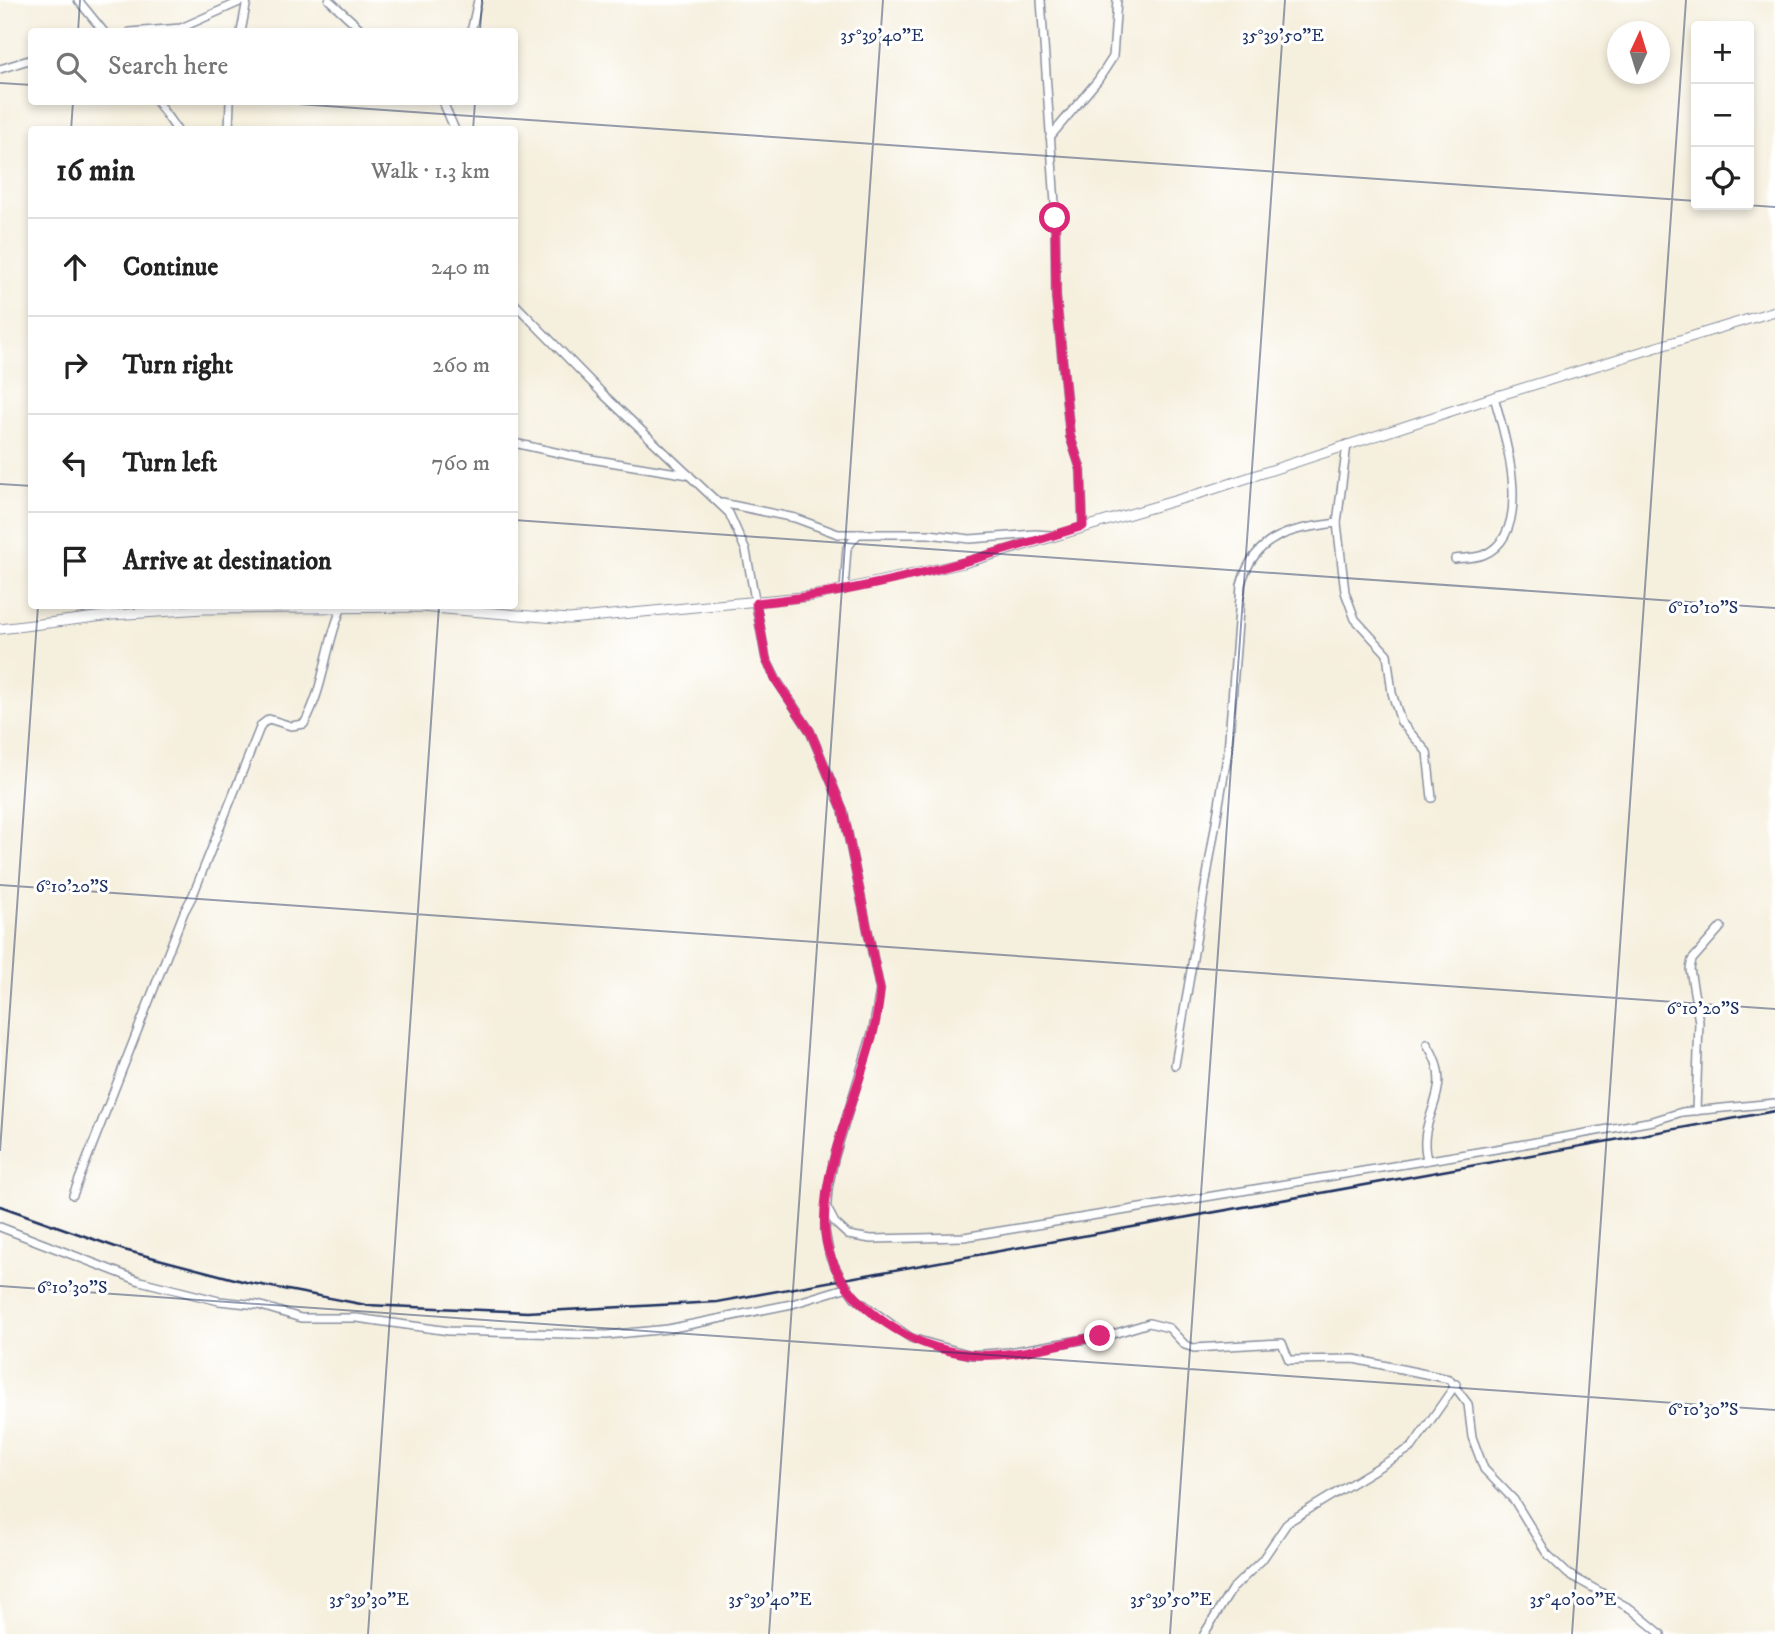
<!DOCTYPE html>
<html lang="en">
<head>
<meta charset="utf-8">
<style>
	:root { --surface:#fff; --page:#f6f6f6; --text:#222; --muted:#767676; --line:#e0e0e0 }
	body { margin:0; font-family:"IM FELL DW Pica",serif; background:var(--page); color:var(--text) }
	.controls { position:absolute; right:21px; top:21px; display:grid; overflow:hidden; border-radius:7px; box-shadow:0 4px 10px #0003 }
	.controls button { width:63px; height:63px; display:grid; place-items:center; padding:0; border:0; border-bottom:2px solid var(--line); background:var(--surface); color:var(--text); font:35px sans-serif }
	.compass { position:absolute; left:1607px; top:21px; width:63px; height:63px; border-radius:50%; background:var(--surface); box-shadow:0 4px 10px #0003; rotate:4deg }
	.stop { position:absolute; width:21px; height:21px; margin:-16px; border:5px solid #db2777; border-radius:50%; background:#fff }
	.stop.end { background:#db2777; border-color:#fff; box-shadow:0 2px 7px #0008 }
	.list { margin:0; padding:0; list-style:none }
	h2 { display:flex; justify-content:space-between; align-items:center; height:91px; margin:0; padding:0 28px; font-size:30px }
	h2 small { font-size:23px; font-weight:400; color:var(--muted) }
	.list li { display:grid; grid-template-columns:46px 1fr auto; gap:21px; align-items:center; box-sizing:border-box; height:98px; padding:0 28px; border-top:2px solid var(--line) }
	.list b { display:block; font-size:26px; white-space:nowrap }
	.list em { font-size:23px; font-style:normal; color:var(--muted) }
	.icon { flex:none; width:38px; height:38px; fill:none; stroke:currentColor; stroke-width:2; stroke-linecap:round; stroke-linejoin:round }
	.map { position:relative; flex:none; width:1775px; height:1634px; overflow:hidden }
	.search { position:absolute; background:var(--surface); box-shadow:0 4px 10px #0003; left:28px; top:28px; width:490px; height:77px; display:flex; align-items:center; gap:18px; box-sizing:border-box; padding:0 24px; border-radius:7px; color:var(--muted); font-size:26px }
	.panel { position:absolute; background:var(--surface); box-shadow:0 4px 10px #0003; left:28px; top:126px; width:490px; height:483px; border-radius:7px }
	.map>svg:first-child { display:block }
</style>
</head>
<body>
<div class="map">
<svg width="1775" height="1634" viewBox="0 0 1775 1634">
	<rect width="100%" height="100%" fill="#fff"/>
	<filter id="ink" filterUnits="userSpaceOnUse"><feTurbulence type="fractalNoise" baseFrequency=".0143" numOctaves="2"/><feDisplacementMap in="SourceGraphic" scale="14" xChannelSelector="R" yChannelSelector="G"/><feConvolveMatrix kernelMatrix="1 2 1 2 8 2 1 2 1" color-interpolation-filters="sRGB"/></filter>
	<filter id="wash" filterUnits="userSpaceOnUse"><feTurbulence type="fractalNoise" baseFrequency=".00686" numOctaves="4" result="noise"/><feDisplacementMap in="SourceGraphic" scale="28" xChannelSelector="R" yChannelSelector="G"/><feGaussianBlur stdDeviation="1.57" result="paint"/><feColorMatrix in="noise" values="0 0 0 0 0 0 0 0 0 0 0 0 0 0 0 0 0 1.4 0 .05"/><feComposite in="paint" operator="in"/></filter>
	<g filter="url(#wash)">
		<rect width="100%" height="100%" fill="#f5efdd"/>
	</g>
	<g filter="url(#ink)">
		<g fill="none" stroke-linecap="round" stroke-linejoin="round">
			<defs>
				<g id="minor">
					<polyline points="78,0 104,32"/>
					<polyline points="329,0 364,32"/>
					<polyline points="1041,0 1055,204 1056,297 1070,436 1081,470 1083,526"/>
					<polyline points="130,32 181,28 244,0"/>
					<polyline points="241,32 247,0"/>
					<polyline points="471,32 478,0"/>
					<polyline points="0,69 32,59"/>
					<polyline points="157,102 177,130"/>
					<polyline points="443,102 455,130"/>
					<polyline points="229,130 230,102"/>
					<polyline points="1050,137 1098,80 1113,57 1117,0"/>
					<polyline points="514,303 605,396 729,513 746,551 766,659 776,679 810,731 843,810 880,990 873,1030 834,1159 828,1189 825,1231 830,1257 841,1278 855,1298 911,1338 971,1355 1009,1352 1110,1335 1149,1323 1169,1328 1185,1345 1194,1348 1282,1343 1289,1360 1354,1359 1449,1379 1468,1404 1472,1437 1484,1469 1514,1500 1547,1554 1568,1574 1631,1609 1661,1634"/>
					<polyline points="514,443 573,456 689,475"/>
					<polyline points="1347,444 1337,523 1345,592 1355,619 1387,654 1392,693 1401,722 1427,752 1432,798"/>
					<polyline points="722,503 795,518 838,534 929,534 970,539 1035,534 1051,535"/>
					<path d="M 1455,559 C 1464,558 1475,558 1483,555 C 1536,534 1505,435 1494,397"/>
					<polyline points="844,590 847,548 858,534"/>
					<path d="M 1427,1044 C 1459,1093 1415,1115 1427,1159"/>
					<path d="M 1175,1065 L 1228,751 L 1241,585 C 1254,535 1291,529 1337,523"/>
					<polyline points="1696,1111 1699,1022 1690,969 1692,960 1721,927"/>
					<path d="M 73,1195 L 184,912 L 193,895 L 261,725 L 269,719 L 291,726 L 304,724 C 325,687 325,646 342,607"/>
					<polyline points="827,1208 835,1223 848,1235 871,1239 964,1237 1508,1147 1653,1121 1682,1112 1775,1103"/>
					<polyline points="0,1227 140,1281 219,1301 258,1305 301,1318 357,1318 449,1331 607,1335 668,1329 792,1304 848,1287"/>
					<polyline points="1204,1634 1232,1589 1262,1560 1288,1522 1412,1447 1456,1384"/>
				</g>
				<polyline id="tertiary" points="0,629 112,615 203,609 421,607 569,619 812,596 964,563 1211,490 1494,397 1775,311"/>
			</defs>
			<!-- minor casing -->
			<use href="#minor" stroke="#888f9e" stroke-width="10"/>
			<!-- tertiary casing -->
			<use href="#tertiary" stroke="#888f9e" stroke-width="11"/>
			<!-- minor -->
			<use href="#minor" stroke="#fff" stroke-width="7"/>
			<!-- tertiary -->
			<use href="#tertiary" stroke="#fff" stroke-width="9"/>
			<!-- rail -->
			<polyline stroke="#1b2f5e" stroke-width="2.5" points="0,1206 124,1250 246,1282 366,1305 527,1312 717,1302 1775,1111"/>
		</g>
	</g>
	<g fill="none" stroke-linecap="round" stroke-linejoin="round" filter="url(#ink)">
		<!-- route -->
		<path stroke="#db2777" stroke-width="9" d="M 1055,218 L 1056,297 L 1070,436 L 1081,470 L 1083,526 C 975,560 869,592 756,603 L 766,659 L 776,680 L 810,731 L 843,810 L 880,990 C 876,1048 848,1102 834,1158 C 826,1188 819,1229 831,1258 C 852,1311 913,1348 968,1354 C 1010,1360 1059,1343 1100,1336"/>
	</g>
	<!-- ticks -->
	<path fill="none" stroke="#1b2f5e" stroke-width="2" stroke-opacity="0.45" d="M 78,32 L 80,0M 480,32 L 482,0M 0,83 L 32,85M 269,102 L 1696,201M 71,130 L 73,102M 473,130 L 475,102M 1746,205 L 1775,207M 0,484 L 32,486M 514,520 L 1775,608M 0,885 L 1775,1009M 0,1151 L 38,606M 0,1286 L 1775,1410M 368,1634 L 439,606M 769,1634 L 883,0M 1170,1634 L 1285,0M 1572,1634 L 1686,0"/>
	<g font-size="18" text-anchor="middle" fill="#1b2f5e" stroke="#fff" stroke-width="6" stroke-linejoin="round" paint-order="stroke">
		<text x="882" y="41">35°39'40"E</text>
		<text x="1283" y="41">35°39'50"E</text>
		<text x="1703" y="613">6°10'10"S</text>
		<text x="72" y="892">6°10'20"S</text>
		<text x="1703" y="1014">6°10'20"S</text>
		<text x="72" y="1293">6°10'30"S</text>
		<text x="1703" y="1415">6°10'30"S</text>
		<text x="369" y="1605">35°39'30"E</text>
		<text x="770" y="1605">35°39'40"E</text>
		<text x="1171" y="1605">35°39'50"E</text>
		<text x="1573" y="1605">35°40'00"E</text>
	</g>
</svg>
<div class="controls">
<button>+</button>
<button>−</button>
<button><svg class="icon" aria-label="locate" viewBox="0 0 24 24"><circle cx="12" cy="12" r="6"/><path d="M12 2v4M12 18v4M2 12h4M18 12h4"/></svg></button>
</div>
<svg class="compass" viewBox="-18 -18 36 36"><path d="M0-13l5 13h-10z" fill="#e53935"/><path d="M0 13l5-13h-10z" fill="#767676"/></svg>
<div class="stop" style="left:1055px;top:218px"></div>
<div class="stop end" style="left:1100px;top:1336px"></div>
<div class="search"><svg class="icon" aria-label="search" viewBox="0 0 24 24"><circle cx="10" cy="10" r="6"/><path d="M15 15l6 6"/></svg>Search here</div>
<section class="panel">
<h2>16 min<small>Walk · 1.3 km</small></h2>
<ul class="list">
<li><svg class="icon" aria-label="ahead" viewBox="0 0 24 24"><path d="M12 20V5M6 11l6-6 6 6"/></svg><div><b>Continue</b></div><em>240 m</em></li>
<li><svg class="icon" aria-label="right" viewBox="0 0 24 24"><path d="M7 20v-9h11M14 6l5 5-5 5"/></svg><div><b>Turn right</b></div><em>260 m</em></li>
<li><svg class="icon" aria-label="left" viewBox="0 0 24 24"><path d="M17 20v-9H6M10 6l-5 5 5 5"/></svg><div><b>Turn left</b></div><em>760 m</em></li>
<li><svg class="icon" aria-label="arrive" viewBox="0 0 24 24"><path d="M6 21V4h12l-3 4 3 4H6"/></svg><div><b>Arrive at destination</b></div></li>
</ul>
</section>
</div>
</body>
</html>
